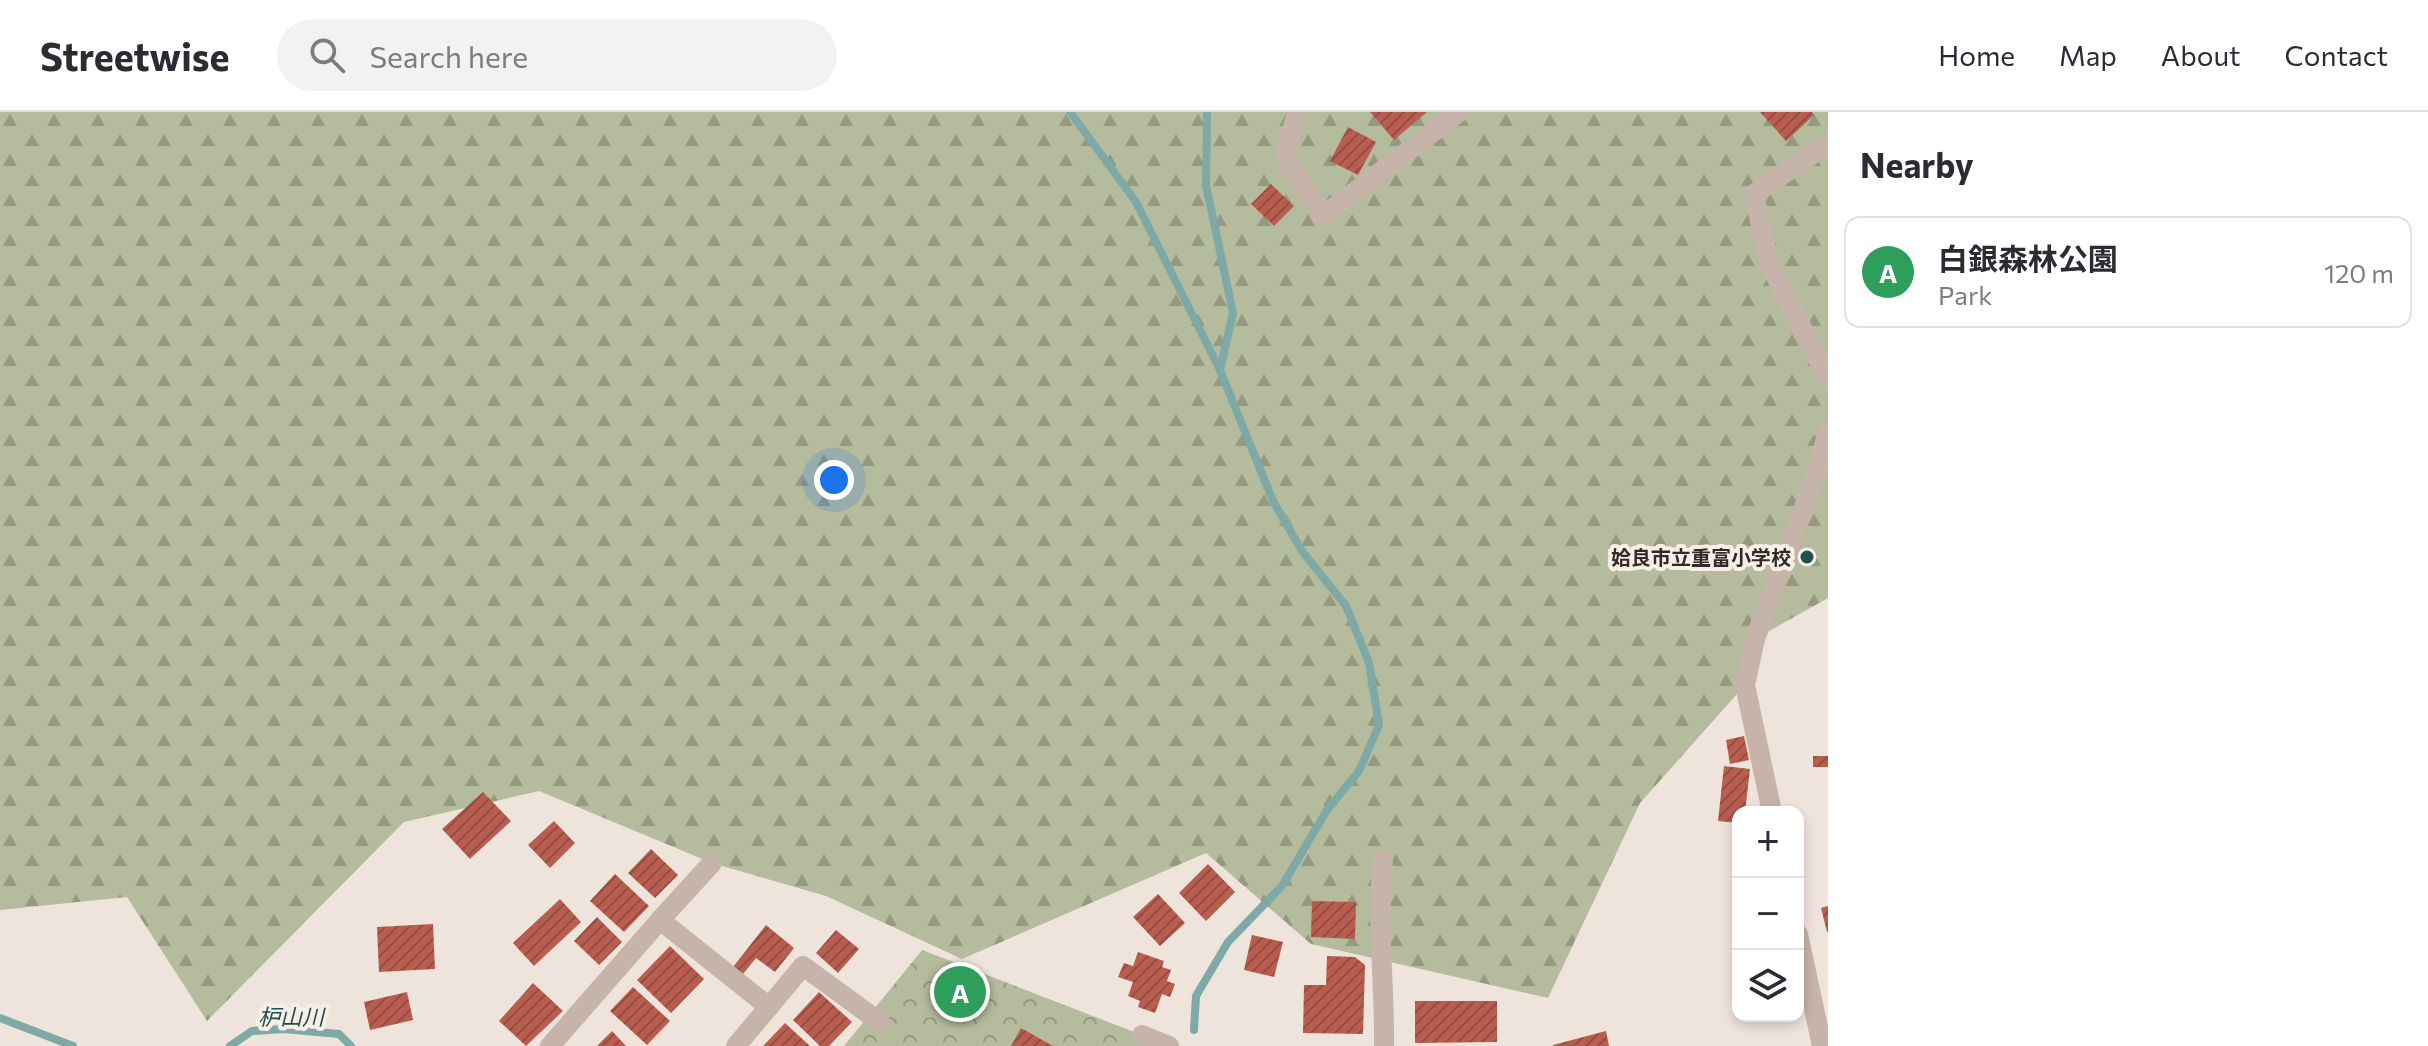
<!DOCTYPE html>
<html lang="en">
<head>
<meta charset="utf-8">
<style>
	:root { --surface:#fff; --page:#f2f2f3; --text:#2b2b33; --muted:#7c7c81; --line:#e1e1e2; --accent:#b45309 }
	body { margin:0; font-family:Commissioner,"Noto Sans JP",sans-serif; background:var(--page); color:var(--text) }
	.controls { position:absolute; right:24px; bottom:24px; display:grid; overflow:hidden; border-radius:16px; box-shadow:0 4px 12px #0003 }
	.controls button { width:72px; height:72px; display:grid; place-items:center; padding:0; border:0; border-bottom:2px solid var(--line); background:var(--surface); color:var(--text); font:40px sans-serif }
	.you { position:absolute; left:834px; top:368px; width:28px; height:28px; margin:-20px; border:6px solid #fff; border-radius:50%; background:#1a73e8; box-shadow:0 0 0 12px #1a73e833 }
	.badge { display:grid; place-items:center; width:52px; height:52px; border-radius:50%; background:var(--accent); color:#fff; font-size:26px; font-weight:700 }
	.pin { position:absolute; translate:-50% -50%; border:4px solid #fff; box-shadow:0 2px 8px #0006 }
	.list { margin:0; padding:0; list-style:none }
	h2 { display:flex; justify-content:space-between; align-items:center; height:104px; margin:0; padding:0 32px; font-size:34px }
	h2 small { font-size:26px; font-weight:400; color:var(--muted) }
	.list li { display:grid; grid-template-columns:52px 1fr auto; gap:24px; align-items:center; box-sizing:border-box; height:112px; margin:0 16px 16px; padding:0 16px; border:2px solid var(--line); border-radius:16px }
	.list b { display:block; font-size:30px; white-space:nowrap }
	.list p { margin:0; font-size:26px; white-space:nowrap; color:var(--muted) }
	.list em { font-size:26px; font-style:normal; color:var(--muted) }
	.icon { flex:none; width:44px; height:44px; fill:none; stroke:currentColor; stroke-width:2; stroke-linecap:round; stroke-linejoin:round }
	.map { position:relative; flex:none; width:1828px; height:934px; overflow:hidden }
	header { display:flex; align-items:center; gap:48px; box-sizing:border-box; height:112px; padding:0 40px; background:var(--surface); border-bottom:2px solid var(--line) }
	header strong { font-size:38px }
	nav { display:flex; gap:44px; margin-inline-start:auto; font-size:28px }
	.search { width:560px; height:72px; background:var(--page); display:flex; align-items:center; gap:20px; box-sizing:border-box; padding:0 28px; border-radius:44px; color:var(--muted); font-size:30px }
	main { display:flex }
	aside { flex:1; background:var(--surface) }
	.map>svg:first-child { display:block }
</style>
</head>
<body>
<header>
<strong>Streetwise</strong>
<div class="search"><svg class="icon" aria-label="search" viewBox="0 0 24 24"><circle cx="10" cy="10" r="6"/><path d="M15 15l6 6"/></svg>Search here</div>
<nav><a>Home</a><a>Map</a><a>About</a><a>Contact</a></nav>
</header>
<main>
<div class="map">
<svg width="1828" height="934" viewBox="0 0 1828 934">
	<defs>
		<pattern id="forest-firs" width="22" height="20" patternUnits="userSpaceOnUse" patternTransform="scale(2)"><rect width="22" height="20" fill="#b5bc9d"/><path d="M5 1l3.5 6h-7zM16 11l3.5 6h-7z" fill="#949980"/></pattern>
		<pattern id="park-crowns" width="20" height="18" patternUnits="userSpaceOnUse" patternTransform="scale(2)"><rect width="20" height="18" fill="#b5bc9d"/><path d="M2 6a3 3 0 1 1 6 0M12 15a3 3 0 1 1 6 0" fill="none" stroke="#949980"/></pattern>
		<pattern id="building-hatch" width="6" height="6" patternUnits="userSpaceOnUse" patternTransform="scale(2)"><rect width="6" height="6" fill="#b95d4f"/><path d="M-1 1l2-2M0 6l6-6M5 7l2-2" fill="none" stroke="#974d42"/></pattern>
	</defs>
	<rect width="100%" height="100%" fill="#efe4dc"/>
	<!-- forest -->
	<polygon fill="url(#forest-firs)" points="0,0 1828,0 1828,486 1755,527 1745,573 1640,691 1548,886 1311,832 1206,741 962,847 826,784 712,751 539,679 404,710 207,909 127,785 0,798"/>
	<!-- park -->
	<polygon fill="url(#park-crowns)" points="922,838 1142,923 1169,934 844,934"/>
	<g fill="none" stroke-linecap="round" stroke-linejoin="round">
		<!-- stream -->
		<g stroke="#7ea9a6" stroke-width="8">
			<polyline points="1070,0 1136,90 1220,258 1273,389 1302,439 1346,494 1369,551 1379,613 1359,659 1327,698 1282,774 1228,830 1196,884 1194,918"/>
			<polyline points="1207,0 1206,73 1233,201 1220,258"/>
			<polyline points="0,906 73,934"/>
			<polyline points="230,934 252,919 284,917 339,922 351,934"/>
		</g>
	</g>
	<!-- building -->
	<g fill="url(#building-hatch)">
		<polygon points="1370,0 1427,0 1394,28"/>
		<polygon points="1760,0 1812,0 1814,3 1786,29"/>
		<polygon points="1348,15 1376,30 1358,63 1330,49"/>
		<polygon points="1271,72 1294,94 1274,114 1251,92"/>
		<polygon points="1744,624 1749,648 1730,652 1726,628"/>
		<rect x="1813" y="644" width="15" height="11"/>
		<polygon points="1724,654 1750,657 1745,700 1738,700 1738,711 1718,709"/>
		<polygon points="483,680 511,709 470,747 442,717"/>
		<polygon points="554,709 575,731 550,756 528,733"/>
		<polygon points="651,737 678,763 655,786 628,761"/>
		<polygon points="1208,752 1235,780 1206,809 1179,781"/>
		<polygon points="615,762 649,794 624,820 590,789"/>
		<polygon points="1158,782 1185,811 1160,834 1133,805"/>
		<polygon points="560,787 581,810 534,854 513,831"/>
		<polygon points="1312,789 1356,790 1355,827 1311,825"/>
		<polygon points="1828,794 1828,820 1827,820 1821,796"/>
		<polygon points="597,805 622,830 599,853 574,829"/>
		<polygon points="433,812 435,857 379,860 377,815"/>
		<polygon points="766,813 794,836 775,860 756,846 743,862 733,855"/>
		<polygon points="836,818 859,837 838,861 816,841"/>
		<polygon points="1252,823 1283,830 1274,865 1244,858"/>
		<polygon points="670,834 704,867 671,901 637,868"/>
		<polygon points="1138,840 1164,849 1162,855 1171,858 1167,869 1175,872 1170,885 1162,882 1155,901 1138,895 1140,889 1128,884 1133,870 1118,865 1124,851 1133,854"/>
		<polygon points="1327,844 1355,845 1365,853 1363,922 1303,921 1304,873 1326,873"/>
		<polygon points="533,871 563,899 526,934 499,909"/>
		<polygon points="633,875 670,909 647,933 610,899"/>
		<polygon points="407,880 413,908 370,918 364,890"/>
		<polygon points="819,880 852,910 829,934 820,934 793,908"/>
		<polygon points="1415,889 1497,889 1497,930 1415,931"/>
		<polygon points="785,911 810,934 763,934"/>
		<polygon points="1021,916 1053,934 1011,934"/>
		<polygon points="612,919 626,934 597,934"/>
		<polygon points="1606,919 1609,934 1553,934 1553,933"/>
	</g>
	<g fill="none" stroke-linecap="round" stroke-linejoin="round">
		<!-- minor -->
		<g stroke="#c6b3a9" stroke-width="20">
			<polyline points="1297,0 1285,45 1323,104 1459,0"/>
			<polyline points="1828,32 1754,82 1769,151 1828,267"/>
			<polyline points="1772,700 1745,573 1755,527 1816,363 1828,320"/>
			<path d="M 1383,748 C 1376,810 1385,872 1384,934"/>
			<polyline points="660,808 712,751"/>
			<polyline points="1798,822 1822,934"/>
			<polyline points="1142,923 1169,934"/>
			<polyline points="550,934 660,808 769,895"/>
			<polyline points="736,934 803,854 881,911"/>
		</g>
	</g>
	<!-- markers -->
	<circle fill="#22504e" stroke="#f7eee7" stroke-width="3" cx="1807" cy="445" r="8"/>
	<g text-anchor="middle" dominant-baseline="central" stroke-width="8" stroke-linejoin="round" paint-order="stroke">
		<!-- poi labels -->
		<g font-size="20" font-weight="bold" fill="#332a28" stroke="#f7eee7" text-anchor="end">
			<text x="1791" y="445">姶良市立重富小学校</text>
		</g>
		<!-- water labels -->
		<g font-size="22" font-style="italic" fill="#22504e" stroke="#f7eee7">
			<text x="291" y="904">枦山川</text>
		</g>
	</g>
</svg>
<div class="controls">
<button>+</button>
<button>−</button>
<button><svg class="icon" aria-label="layers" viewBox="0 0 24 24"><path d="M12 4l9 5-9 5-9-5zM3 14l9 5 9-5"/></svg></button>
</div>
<div class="you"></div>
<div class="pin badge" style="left:960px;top:880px;background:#2e9e5b">A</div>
</div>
<aside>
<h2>Nearby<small></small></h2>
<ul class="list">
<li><span class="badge" style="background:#2e9e5b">A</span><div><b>白銀森林公園</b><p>Park</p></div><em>120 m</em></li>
</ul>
</aside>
</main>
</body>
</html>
